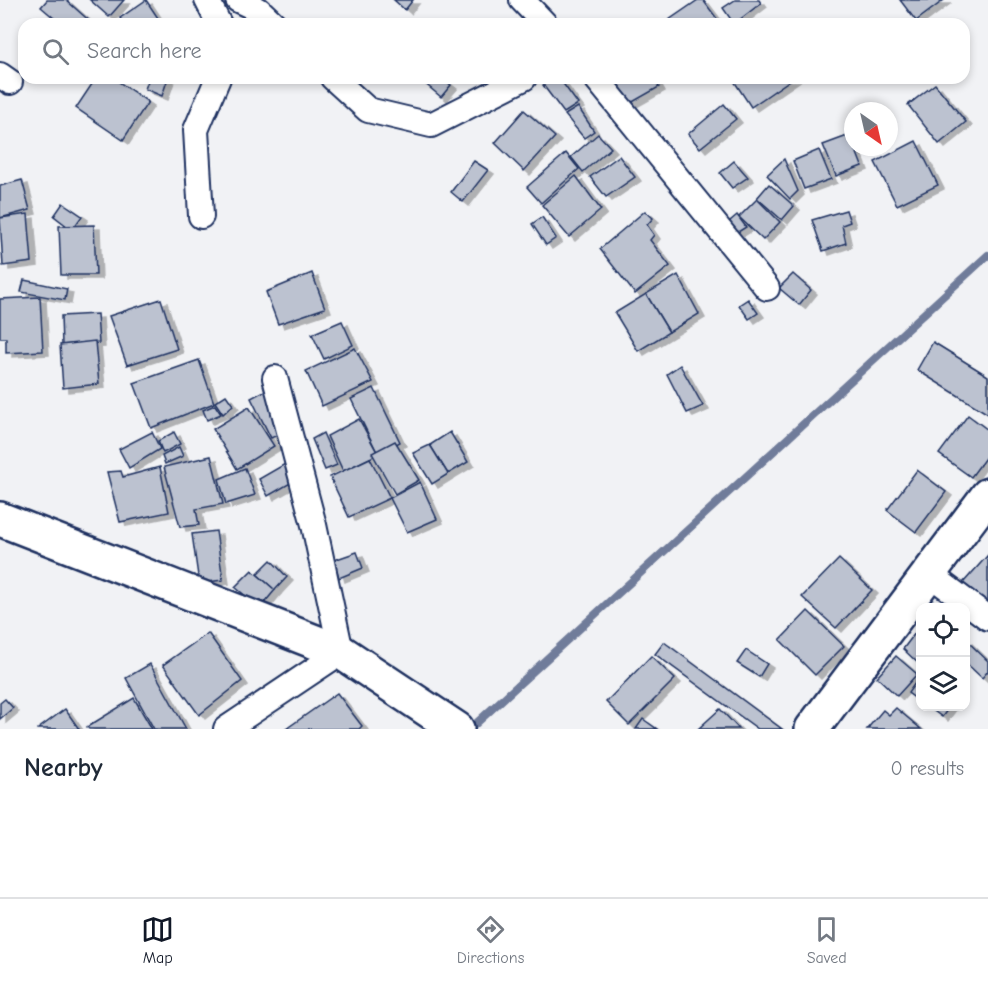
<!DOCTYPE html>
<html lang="en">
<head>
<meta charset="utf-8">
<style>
	:root { --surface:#fff; --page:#f6f6f7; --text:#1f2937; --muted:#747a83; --line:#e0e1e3; --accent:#111827 }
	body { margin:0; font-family:"Comic Neue",sans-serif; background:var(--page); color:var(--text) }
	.controls { position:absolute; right:18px; bottom:18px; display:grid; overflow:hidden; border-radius:12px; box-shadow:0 3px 9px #0003 }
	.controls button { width:54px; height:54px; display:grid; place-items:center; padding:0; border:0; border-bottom:2px solid var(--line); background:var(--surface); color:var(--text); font:30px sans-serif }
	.compass { position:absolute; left:844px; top:102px; width:54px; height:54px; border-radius:50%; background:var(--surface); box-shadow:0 3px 9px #0003; rotate:146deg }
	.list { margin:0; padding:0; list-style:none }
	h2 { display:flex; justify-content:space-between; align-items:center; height:78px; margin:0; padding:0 24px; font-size:26px }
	h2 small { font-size:20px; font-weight:400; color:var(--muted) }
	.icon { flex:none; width:33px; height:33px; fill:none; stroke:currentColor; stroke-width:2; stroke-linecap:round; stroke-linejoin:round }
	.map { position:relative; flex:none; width:988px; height:729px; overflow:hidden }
	.search { position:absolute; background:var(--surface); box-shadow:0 3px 9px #0003; left:18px; right:18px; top:18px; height:66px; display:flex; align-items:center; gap:15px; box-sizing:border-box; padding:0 21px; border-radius:18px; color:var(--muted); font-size:22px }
	.sheet { height:168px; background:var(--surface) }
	nav { display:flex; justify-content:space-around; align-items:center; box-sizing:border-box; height:84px; border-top:2px solid var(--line); background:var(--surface); font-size:16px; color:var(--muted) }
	nav a { display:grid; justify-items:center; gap:3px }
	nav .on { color:var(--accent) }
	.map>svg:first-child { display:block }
</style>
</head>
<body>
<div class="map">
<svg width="988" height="729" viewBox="0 0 988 729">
	<defs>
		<filter id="shadow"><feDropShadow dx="6" dy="4" stdDeviation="0" flood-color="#0004"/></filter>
	</defs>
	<rect width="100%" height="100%" fill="#f1f2f5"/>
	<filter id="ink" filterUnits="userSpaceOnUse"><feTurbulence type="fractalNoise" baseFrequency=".0167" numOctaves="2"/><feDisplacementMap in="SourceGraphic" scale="12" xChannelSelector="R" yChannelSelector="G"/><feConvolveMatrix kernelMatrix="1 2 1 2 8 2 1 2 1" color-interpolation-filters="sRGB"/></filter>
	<g filter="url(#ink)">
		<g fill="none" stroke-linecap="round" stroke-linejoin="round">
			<!-- stream -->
			<polyline stroke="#707c9a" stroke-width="8" points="470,729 988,255"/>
		</g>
		<!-- building -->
		<g fill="#bcc2d0" stroke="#1b2f5e" stroke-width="1.5" filter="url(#shadow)">
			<polygon points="47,0 66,0 93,24 61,24 41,7"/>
			<polygon points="90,0 124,0 109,17"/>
			<polygon points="146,0 158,18 149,24 124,24 120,18"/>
			<polygon points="394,0 413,0 405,10"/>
			<polygon points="698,0 703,0 721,24 667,24 666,22"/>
			<polygon points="735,0 759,0 761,3 734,24 723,8"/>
			<polygon points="900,0 944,0 916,21"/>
			<polygon points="96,78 113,78 148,102 123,140 76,108"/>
			<polygon points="149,78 168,78 162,96 145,89"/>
			<polygon points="426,78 442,78 451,85 441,97 423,82"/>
			<polygon points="551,78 559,78 578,104 564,113 543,85"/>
			<polygon points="615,78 654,78 659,87 622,108 607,82"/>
			<polygon points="732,78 793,78 751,107"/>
			<polygon points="935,84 966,122 939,144 908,105"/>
			<polygon points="724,104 736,119 700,148 688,134"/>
			<polygon points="578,107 594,131 584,138 565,115"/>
			<polygon points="524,110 555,137 524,171 495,143"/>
			<polygon points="598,134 611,148 583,172 571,157"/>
			<polygon points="850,135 862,166 836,176 823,145"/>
			<polygon points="916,141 938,185 897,205 875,162"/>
			<polygon points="819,150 831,179 804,189 793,161"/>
			<polygon points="566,153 579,169 541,203 527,187"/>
			<polygon points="619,156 635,177 606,197 590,177"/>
			<polygon points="784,159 798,191 790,199 767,175"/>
			<polygon points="474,161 488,170 463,202 451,192"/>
			<polygon points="734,161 748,177 732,188 720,173"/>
			<polygon points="576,176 601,210 569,237 542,205"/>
			<polygon points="22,180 30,210 0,218 0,186"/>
			<polygon points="769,184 794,206 782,220 757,198"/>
			<polygon points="757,199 780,222 763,240 739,217"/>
			<polygon points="63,203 82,216 72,230 54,216"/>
			<polygon points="846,210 850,222 842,225 846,243 823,251 812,220"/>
			<polygon points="645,211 653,218 647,225 654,235 650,240 670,266 635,294 600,249"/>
			<polygon points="28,214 32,262 3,266 0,218"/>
			<polygon points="737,215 746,227 730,237 723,227"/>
			<polygon points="542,217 556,238 546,245 532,224"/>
			<polygon points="94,225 96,275 61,275 59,226"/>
			<polygon points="312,273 325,308 278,324 266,292"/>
			<polygon points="793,274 811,290 799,305 779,288"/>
			<polygon points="678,275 699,314 669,332 646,294"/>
			<polygon points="24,280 67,289 65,300 21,292"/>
			<polygon points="646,294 669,332 638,351 615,313"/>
			<polygon points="40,297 43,351 6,353 6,338 0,338 0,299"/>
			<polygon points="161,299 177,349 127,365 109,316"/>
			<polygon points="748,299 758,313 749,319 739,305"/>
			<polygon points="97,314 99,343 62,345 61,316"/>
			<polygon points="342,321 353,345 324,359 312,334"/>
			<polygon points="95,341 99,384 63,388 60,345"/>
			<polygon points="933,342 988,376 988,414 917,370"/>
			<polygon points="355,348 373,382 322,406 306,371"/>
			<polygon points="199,360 214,403 151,428 134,383"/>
			<polygon points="680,365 703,406 687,413 667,374"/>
			<polygon points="374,388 400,442 378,454 351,399"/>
			<polygon points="266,390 286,431 271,438 251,398"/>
			<polygon points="226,395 233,405 223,414 215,402"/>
			<polygon points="215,405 221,414 207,420 203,410"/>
			<polygon points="249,407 274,446 237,469 213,429"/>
			<polygon points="968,415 988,430 988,454 971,477 939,454"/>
			<polygon points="359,419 378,454 343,471 327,436"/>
			<polygon points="152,432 160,449 129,468 119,449"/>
			<polygon points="174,432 180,444 163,453 158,441"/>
			<polygon points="450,432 468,462 448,474 430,445"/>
			<polygon points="323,433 337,465 325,470 312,439"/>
			<polygon points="395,441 419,480 395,494 372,453"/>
			<polygon points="430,445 448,474 432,484 413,453"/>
			<polygon points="179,447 183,456 165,464 162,456"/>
			<polygon points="211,456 223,504 196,509 199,525 180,527 164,467"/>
			<polygon points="370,458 390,498 349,517 330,477"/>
			<polygon points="285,464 294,481 268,496 259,479"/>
			<polygon points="160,467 169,512 120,522 107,472 121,471 123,477"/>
			<polygon points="245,468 255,495 226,504 219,479"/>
			<polygon points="917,470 946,492 916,532 887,510"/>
			<polygon points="420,482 437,519 407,532 390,498"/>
			<polygon points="216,531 223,580 199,583 192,534"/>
			<polygon points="357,552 363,568 339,578 334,560"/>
			<polygon points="988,555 988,604 963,583"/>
			<polygon points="839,559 872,590 836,628 802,597"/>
			<polygon points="271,560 287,577 275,590 257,574"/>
			<polygon points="252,570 275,590 260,608 235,587"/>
			<polygon points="808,611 844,646 815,675 780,640"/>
			<polygon points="919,628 920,629 920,665 903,649"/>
			<polygon points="208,633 242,681 199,715 163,665"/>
			<polygon points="966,640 988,661 988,671 982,678 966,663"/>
			<polygon points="664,642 782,729 758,729 655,654"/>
			<polygon points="746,650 767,664 759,677 737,663"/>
			<polygon points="651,656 675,679 629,725 606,702"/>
			<polygon points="896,656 917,674 897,696 877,677"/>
			<polygon points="150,664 186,729 154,729 126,678"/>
			<polygon points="920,676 920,702 908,693"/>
			<polygon points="337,693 362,726 359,729 286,729"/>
			<polygon points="134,698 152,729 89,729 87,727"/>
			<polygon points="5,699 13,708 0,719 0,703"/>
			<polygon points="927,706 950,706 942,717"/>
			<polygon points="896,708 921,729 867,729 883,710 889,715"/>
			<polygon points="65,709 79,729 38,729"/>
			<polygon points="720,709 739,729 698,729"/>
			<polygon points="643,719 657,729 636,729"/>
		</g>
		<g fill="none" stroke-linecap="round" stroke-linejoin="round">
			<defs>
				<g id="street">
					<polyline points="207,0 219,24"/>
					<polyline points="238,0 259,10 274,24"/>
					<polyline points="522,0 545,24"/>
					<polyline points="0,75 10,82"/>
					<polyline points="333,78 368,110 431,125 524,78"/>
					<polyline points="596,78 767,288"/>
					<polyline points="201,216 196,130 218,78"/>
					<polyline points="928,573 988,618"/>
					<polyline points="226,729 341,652 314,525 275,378"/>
				</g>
				<g id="secondary">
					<polyline points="0,519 341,652 457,729"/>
					<polyline points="812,729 988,495"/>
				</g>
			</defs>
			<!-- street casing -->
			<use href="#street" stroke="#1b2f5e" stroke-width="28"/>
			<!-- secondary casing -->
			<use href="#secondary" stroke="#1b2f5e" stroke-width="38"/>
			<!-- street -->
			<use href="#street" stroke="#fff" stroke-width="24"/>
			<!-- secondary -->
			<use href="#secondary" stroke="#fff" stroke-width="33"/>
		</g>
	</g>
</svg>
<div class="controls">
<button><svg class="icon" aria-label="locate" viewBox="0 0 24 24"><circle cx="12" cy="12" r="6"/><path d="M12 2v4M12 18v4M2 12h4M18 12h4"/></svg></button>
<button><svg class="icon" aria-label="layers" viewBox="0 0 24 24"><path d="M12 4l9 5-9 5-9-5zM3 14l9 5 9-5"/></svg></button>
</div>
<svg class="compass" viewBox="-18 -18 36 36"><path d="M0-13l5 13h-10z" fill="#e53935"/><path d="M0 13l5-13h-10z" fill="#747a83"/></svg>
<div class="search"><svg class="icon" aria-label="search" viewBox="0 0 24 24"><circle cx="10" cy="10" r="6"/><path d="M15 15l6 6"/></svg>Search here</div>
</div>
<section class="sheet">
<h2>Nearby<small>0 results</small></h2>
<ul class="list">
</ul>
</section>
<nav>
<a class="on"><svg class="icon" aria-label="map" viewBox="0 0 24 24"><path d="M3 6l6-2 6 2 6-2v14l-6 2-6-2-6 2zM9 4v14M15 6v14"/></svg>Map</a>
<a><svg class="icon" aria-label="directions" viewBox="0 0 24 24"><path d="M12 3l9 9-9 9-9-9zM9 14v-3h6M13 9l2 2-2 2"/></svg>Directions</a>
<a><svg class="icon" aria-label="saved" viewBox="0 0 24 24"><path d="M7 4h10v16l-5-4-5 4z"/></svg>Saved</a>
</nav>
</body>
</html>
